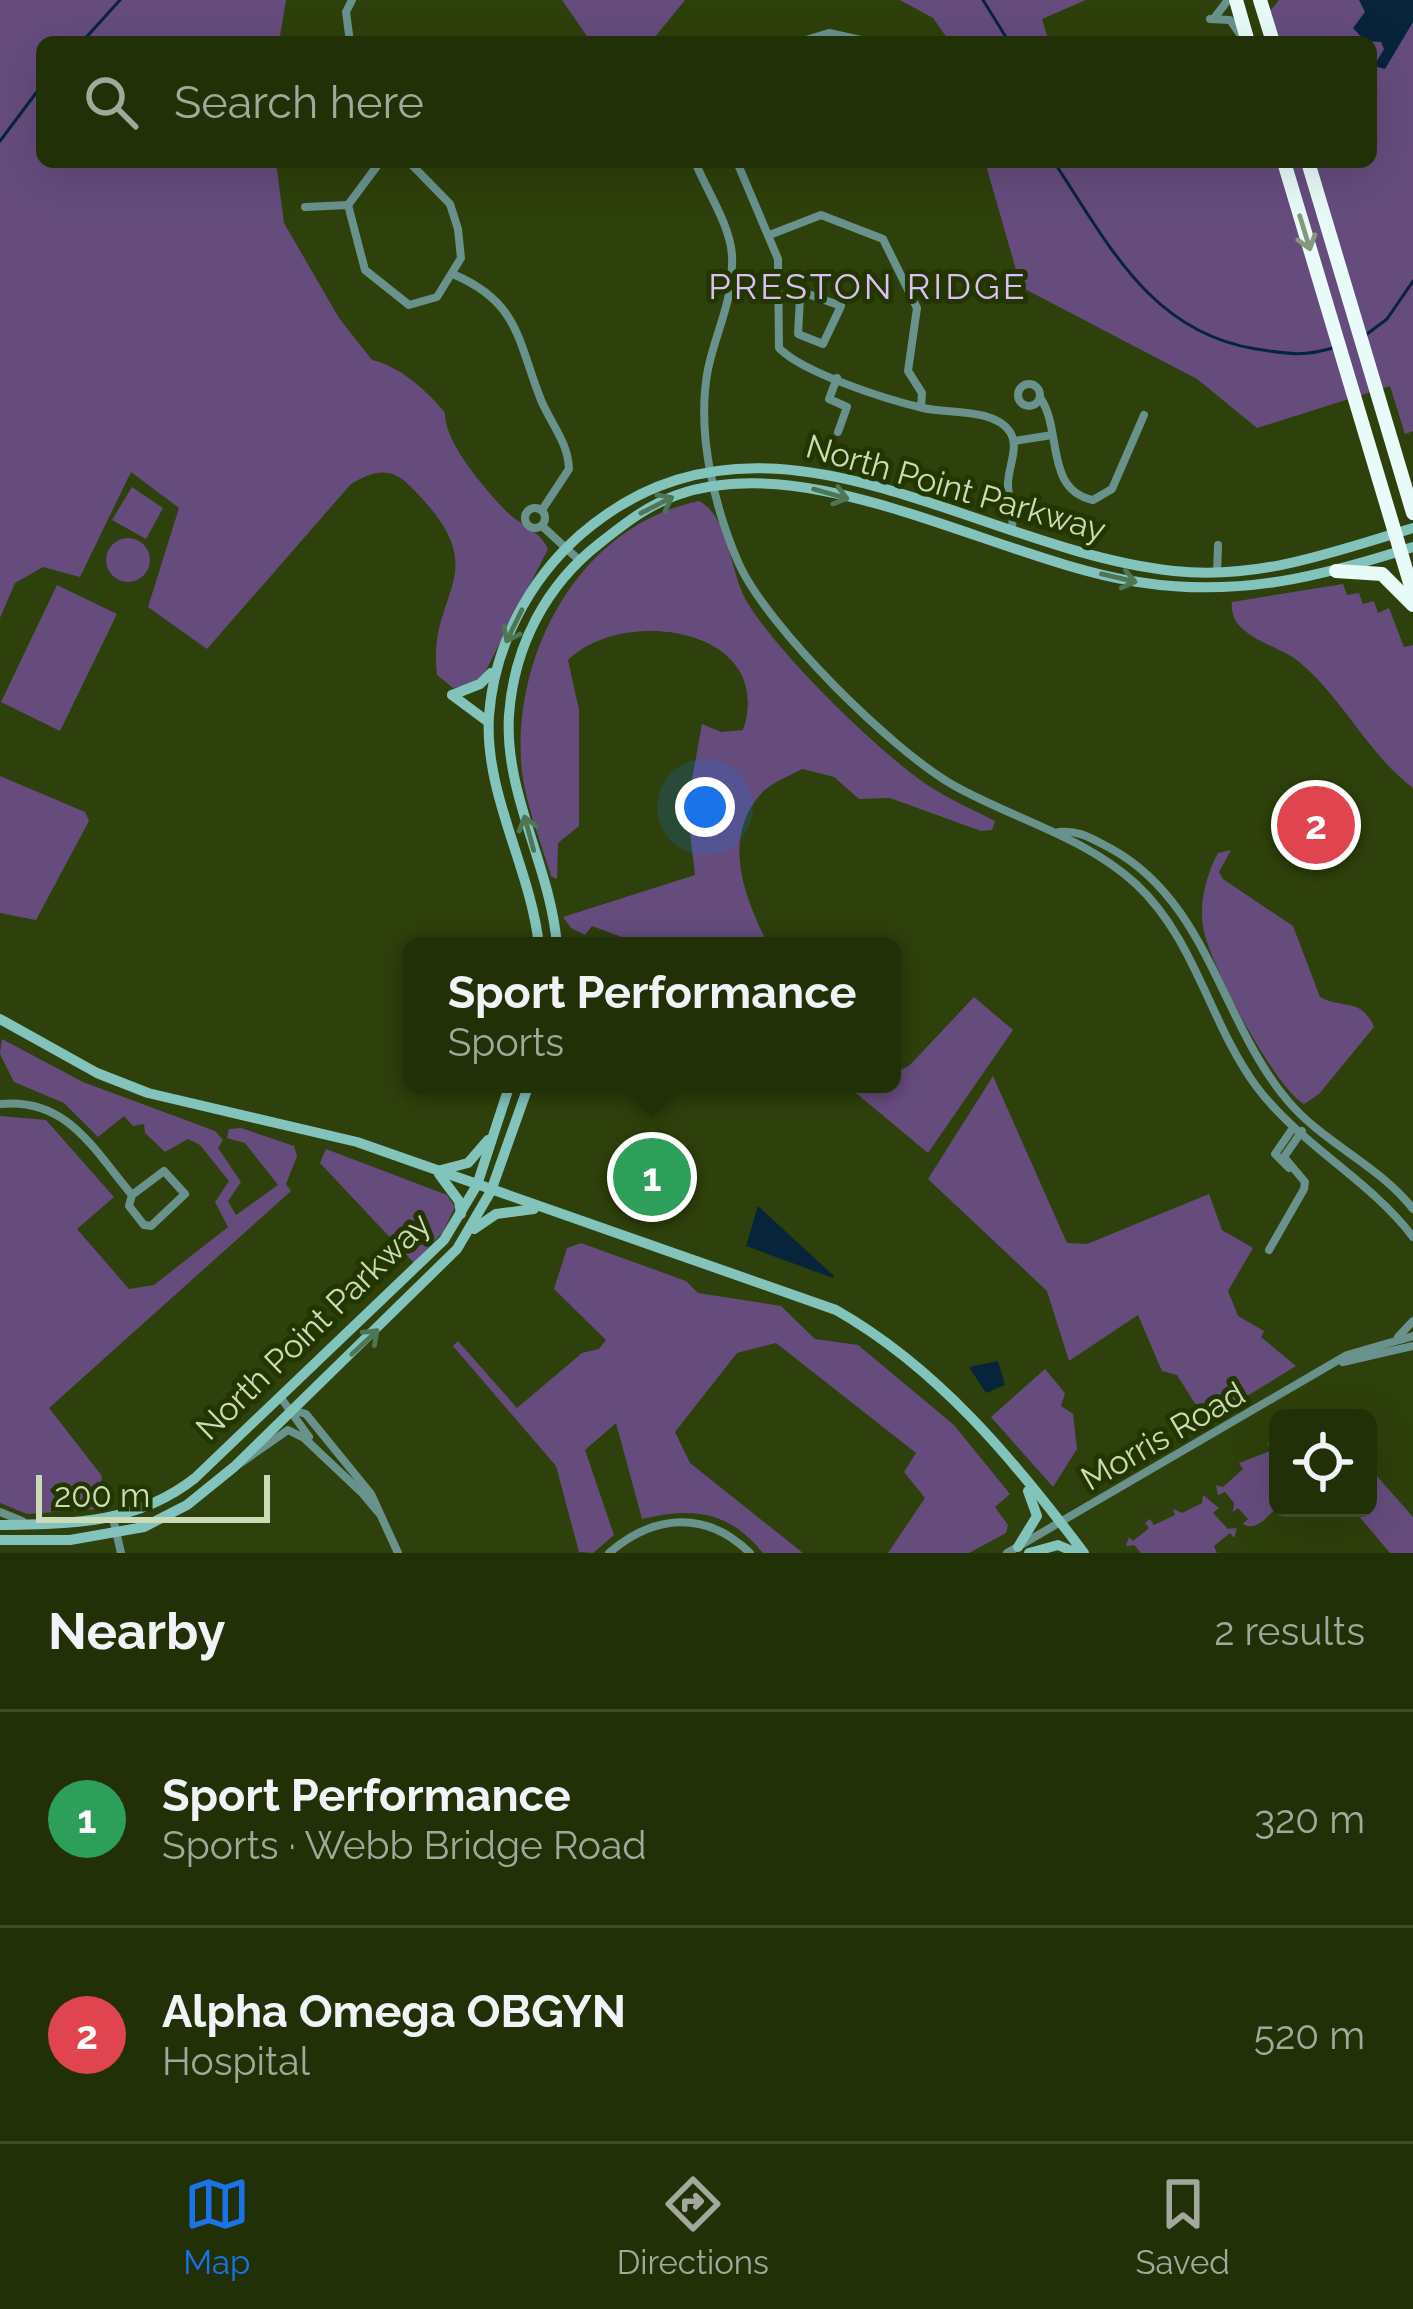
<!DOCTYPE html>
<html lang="en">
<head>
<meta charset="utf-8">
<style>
	:root { --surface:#223008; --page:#2e3c16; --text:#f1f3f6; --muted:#a2a99c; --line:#3f4b29; --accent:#1a73e8 }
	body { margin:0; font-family:Raleway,sans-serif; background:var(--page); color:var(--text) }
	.controls { position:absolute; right:36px; bottom:36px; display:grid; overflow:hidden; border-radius:18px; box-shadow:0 12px 48px #0002 }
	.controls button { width:108px; height:108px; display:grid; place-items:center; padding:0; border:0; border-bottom:3px solid var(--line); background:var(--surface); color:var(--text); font:60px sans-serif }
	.scale { position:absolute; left:36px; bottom:30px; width:234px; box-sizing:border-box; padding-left:12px; border:6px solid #cbdbb8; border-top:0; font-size:33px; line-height:42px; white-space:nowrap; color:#cbdbb8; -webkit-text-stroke:9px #243600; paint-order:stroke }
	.you { position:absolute; left:705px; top:807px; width:42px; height:42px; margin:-30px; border:9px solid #fff; border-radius:50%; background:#1a73e8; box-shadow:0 0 0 18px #1a73e833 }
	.badge { display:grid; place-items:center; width:78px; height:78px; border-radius:50%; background:var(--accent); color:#fff; font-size:39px; font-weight:700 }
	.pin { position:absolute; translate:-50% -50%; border:6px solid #fff; box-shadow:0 3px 12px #0006 }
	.popup { position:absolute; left:403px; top:937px; width:498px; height:156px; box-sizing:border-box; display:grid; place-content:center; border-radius:18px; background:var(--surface); filter:drop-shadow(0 3px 9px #0005); font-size:39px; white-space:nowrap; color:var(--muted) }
	.popup b { font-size:45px; color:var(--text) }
	.popup::after { content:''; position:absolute; left:50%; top:100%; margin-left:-24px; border:24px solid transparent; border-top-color:var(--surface) }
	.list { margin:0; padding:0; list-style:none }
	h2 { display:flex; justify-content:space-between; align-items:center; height:156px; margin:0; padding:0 48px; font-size:51px }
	h2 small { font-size:39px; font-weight:400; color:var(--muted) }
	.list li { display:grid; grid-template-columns:78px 1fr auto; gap:36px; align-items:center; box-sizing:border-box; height:216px; padding:0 48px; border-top:3px solid var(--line) }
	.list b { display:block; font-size:45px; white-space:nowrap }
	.list p { margin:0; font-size:39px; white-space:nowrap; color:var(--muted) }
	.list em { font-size:39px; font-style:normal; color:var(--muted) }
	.icon { flex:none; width:66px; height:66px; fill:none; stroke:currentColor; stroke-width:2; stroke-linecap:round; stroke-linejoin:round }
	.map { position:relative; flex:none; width:1413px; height:1553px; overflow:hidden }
	.search { position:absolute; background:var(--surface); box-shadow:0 12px 48px #0002; left:36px; right:36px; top:36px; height:132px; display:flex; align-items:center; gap:30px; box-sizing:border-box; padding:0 42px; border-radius:18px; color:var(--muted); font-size:45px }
	.sheet { height:588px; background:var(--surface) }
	nav { display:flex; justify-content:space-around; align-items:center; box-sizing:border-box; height:168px; border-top:3px solid var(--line); background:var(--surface); font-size:33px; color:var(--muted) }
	nav a { display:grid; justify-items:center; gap:6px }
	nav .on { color:var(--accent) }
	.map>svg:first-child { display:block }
</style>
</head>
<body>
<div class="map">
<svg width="1413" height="1553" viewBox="0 0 1413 1553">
	<rect width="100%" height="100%" fill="#2e400b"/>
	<!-- green -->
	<g fill="#654c7d">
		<path d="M 0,0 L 286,0 L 279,42 L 42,42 L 42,162 L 276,162 L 284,223 L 339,318 L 372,360 C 399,366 428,391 445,413 C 444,442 485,489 505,510 C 519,525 539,529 548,549 L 480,682 L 453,688 L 437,675 C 426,588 501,575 409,485 C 390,466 373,471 351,484 L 207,649 L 148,607 L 179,508 L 131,472 L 80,577 L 43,567 L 15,583 L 0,618 Z"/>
		<polygon points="562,0 685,0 651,42 591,42"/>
		<polygon points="900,0 1086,0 1042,19 1049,42 950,42 933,18"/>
		<polygon points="1279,0 1413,0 1413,431 1405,434 1390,386 1257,428 1197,379 1021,287 985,162 1371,162 1371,42 1280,42 1270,11"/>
		<polygon points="132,487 163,508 146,539 112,520"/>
		<path d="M 699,501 C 729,516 730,572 746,600 C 774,650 880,754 929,786 C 950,800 974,810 995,821 L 992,830 L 981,831 L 890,798 L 859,799 L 834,777 L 802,769 C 790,776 770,783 761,794 C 720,839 746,901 769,946 L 646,946 L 592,926 L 585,935 L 571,928 L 563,917 L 695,875 L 687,807 L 702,724 L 721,732 L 743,730 C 777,628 624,605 568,660 L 579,710 L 579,826 L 558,843 L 557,879 L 551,876 C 540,839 523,798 521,760 C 515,648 582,525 699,501 Z"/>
		<circle cx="128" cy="560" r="22"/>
		<path d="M 1343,584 L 1347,595 L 1359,593 L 1363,604 L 1374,601 L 1378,613 L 1389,608 L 1404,647 L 1413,645 L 1413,788 C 1367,753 1343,698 1298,661 C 1276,644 1228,636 1232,602 Z"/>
		<polygon points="57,585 117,614 60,731 1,702"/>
		<polygon points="0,776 85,812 89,821 36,920 0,913"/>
		<path d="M 1231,850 L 1219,872 L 1223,879 L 1293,926 L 1320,997 C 1344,1010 1361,997 1374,1027 L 1319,1094 L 1304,1104 C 1274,1087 1208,962 1203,926 C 1199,902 1207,873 1218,853 Z"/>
		<polygon points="974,997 1013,1030 928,1153 845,1084 892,1084 892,1069 896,1072 909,1066"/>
		<polygon points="2,1039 83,1082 215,1131 223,1140 218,1148 241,1182 228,1201 236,1215 278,1185 245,1143 227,1138 229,1129 241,1128 294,1146 297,1156 286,1184 291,1191 49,1408 102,1476 97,1509 27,1514 0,1503 0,1116 46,1120 114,1197 77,1229 129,1289 154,1285 228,1227 215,1202 229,1181 200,1145 188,1139 165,1152 145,1133 144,1124 133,1126 124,1116 98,1137 64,1103 14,1082 0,1054"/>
		<polygon points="993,1076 1067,1243 1087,1244 1209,1194 1222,1230 1253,1248 1228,1291 1238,1316 1264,1331 1261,1337 1296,1366 1206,1421 1177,1375 1162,1371 1138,1315 1069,1361 1047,1291 928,1179"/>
		<polygon points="326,1149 447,1195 455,1207 443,1232 414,1263 320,1163"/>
		<path d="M 581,1243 L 686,1281 L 698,1293 L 781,1306 L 815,1339 L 858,1345 L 954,1425 L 1010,1494 L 995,1507 L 1008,1525 L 1006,1533 L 969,1553 L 888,1553 L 925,1498 L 904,1472 L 916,1453 L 776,1343 L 737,1353 L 675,1432 L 690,1463 L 803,1553 L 763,1553 C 728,1510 692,1507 642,1519 L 616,1423 L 585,1450 L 614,1535 L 593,1553 L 579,1552 L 556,1466 L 453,1346 L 458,1341 L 517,1408 L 582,1353 L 599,1349 L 606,1340 L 554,1289 L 567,1248 Z"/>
		<polygon points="1045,1369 1065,1393 1061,1406 1073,1414 1077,1449 1053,1487 991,1417"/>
		<path d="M 1278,1438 L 1278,1506 C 1268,1516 1257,1532 1243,1524 L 1248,1519 L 1238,1508 L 1233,1512 L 1234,1503 L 1225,1492 L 1218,1495 L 1216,1485 L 1223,1487 L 1243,1469 L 1239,1463 L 1270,1451 L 1268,1444 Z"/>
		<polygon points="1368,1466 1413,1517 1413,1553 1390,1553 1352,1508 1368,1508"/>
		<polygon points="1203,1495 1219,1508 1213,1513 1228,1529 1237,1528 1234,1538 1230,1533 1214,1546 1217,1553 1141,1553 1134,1545 1126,1546 1129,1537 1133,1541 1149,1528 1145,1523 1150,1519 1154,1525 1175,1515 1173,1509 1182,1513 1202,1503"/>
	</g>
	<!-- water -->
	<g fill="#07243b">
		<polygon points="1359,0 1413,0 1413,22 1385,69 1374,66 1384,49 1381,42 1365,41 1353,28 1365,12"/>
		<polygon points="758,1206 834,1276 833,1278 746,1246"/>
		<polygon points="998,1361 1005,1385 986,1393 969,1367"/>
	</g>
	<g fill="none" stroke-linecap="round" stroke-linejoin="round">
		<!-- stream -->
		<g stroke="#07243b" stroke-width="3">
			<polyline points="983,0 1009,42"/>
			<polyline points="82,42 120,0"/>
			<polyline points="0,141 42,85"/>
			<path d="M 1054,162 C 1108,243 1150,332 1256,349 C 1287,354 1305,357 1336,347"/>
			<polyline points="1367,334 1387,319 1413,281"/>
		</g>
		<!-- street -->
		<g stroke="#6a928d" stroke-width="8">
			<polyline points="1215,17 1228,0"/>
			<polyline points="1210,19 1230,20 1242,37"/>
			<polyline points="350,42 346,12 352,0"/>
			<polyline points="799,42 829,33 870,42"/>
			<path d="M 695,162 C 706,189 730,225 732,255 C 734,301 717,327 708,369 C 696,432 714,507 739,564 C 768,628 892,750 953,785 C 1013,819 1084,836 1136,884 C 1196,940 1209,1022 1256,1086 C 1300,1145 1369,1179 1413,1237"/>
			<path d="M 737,162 L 778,259 L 779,348 C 803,373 888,400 923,408 C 949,414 994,408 1010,432 C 1020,448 1007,469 1008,486 C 1009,504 1016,512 1011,531"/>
			<polyline points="348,205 380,162"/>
			<polyline points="305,207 348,205 365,270 409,305 437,297 461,258 458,229 450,204 409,162"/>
			<polyline points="772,234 821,215 883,239 917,308 908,371 922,393 921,407"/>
			<path d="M 455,275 C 520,303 518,343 541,400 C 551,424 568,442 569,469 L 542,510"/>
			<polygon points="808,294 841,306 823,344 798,334 800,298"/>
			<polyline points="837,378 829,399 847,407 838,432"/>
			<circle cx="1029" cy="395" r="11"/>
			<path d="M 1041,399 C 1062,431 1045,490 1093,500 L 1112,489 L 1144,415"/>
			<polyline points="1014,441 1052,435"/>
			<circle cx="535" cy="518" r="10"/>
			<polyline points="542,526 579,560"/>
			<polyline points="1217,573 1218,545"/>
			<path d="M 1059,832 C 1080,830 1092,839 1110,848 C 1209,902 1220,1021 1288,1101 C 1323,1143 1379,1165 1413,1209"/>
			<path d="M 0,1104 C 67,1097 93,1149 132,1195 L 129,1206 L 144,1225 L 151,1226 L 185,1194 L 164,1171 L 132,1195"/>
			<polyline points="1289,1168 1275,1154 1293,1128"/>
			<polyline points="1269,1250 1304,1189 1305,1182 1284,1157 1302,1131"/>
			<polyline points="1398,1337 1413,1321"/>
			<polyline points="1343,1362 1413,1346"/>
			<polyline points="281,1398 309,1437"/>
			<polyline points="292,1410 306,1414 371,1494 398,1553"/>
			<polyline points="235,1467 288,1430 304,1438 359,1490"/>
			<polyline points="357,1487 378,1512"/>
			<polyline points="0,1512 22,1521"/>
			<polyline points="113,1518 121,1553"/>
			<path d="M 609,1553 C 654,1514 706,1510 750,1553"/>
			<polyline points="1007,1553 1347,1355 1413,1336"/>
		</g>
		<!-- secondary -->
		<g stroke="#82c4bc" stroke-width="10">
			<polyline points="452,695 487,721"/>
			<polyline points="452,695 480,684 491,673"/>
			<path d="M 539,946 C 531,869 484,794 489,716 C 494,647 528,581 580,535 C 765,375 973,550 1174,571 C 1259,580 1333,552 1413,528"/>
			<path d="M 557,946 C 551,867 504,795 509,715 C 514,646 546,585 600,543 C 624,524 648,505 677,495 C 815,446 1004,564 1145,583 C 1241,597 1323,576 1413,547"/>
			<path d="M 0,1019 L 97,1073 L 148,1093 L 357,1142 L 836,1310 C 938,1368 1014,1460 1084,1553"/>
			<polyline points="441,1170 468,1163 488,1140"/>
			<polyline points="439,1174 459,1201 461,1214"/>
			<polyline points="474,1229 496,1214 534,1209"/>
			<path d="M 0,1525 C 71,1524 137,1524 195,1478 L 444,1240 L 477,1185 L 510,1084"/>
			<polyline points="0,1540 70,1540 144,1527 187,1505 234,1467 457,1249 491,1191 529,1084"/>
			<polyline points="1018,1547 1037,1516 1028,1491"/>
			<polyline points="1029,1553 1058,1545 1077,1553"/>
		</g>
		<!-- highway -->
		<g stroke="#e9fbf9" stroke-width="14">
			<polyline points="1236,0 1248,42"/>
			<polyline points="1260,0 1273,42"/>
			<polyline points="1284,162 1413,593"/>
			<polyline points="1308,162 1413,513"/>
			<polyline points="1336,571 1382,574 1413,605"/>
		</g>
	</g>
	<!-- one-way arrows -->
	<defs><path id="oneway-shaft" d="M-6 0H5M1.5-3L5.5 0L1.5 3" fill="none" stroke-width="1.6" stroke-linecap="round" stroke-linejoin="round" transform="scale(3)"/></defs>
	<use stroke="#86987c" href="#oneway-shaft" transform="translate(1305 233) rotate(73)"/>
	<g stroke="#4e7655">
		<use href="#oneway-shaft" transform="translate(831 494) rotate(16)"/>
		<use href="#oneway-shaft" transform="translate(657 505) rotate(-27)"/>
		<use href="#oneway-shaft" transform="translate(1119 578) rotate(13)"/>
		<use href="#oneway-shaft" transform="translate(514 626) rotate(116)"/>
		<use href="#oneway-shaft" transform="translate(529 833) rotate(-105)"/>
		<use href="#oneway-shaft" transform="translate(365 1342) rotate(-43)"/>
	</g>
	<g text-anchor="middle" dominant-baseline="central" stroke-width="10" stroke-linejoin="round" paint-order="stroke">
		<!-- street labels -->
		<g font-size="33" fill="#cbdbb8" stroke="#243600">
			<text transform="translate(956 488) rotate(16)">North Point Parkway</text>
			<text transform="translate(313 1326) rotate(-44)">North Point Parkway</text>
			<text transform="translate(1163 1436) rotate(-30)">Morris Road</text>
		</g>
		<!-- neighbourhood labels -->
		<g font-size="36" letter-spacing="3" fill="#dbc0f7" stroke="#243600">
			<text x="868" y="286">PRESTON RIDGE</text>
		</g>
	</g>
</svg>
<div class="controls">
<button><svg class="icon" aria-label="locate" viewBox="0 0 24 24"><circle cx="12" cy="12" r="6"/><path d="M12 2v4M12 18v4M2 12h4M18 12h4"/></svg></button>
</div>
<div class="scale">200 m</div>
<div class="you"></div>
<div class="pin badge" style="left:652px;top:1177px;background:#2e9e5b">1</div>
<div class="popup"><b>Sport Performance</b>Sports</div>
<div class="pin badge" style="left:1316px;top:825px;background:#e0444e">2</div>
<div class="search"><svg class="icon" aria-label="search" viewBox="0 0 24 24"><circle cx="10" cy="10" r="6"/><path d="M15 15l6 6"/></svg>Search here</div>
</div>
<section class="sheet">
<h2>Nearby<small>2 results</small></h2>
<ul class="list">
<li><span class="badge" style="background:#2e9e5b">1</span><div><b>Sport Performance</b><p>Sports · Webb Bridge Road</p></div><em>320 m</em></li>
<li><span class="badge" style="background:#e0444e">2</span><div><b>Alpha Omega OBGYN</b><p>Hospital</p></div><em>520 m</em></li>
</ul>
</section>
<nav>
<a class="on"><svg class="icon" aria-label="map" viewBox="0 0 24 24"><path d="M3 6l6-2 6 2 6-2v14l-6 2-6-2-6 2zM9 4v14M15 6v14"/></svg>Map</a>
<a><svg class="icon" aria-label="directions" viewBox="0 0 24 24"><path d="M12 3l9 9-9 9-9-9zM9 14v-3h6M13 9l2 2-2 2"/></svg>Directions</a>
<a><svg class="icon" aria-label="saved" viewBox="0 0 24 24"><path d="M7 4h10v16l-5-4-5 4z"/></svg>Saved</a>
</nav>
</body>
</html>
